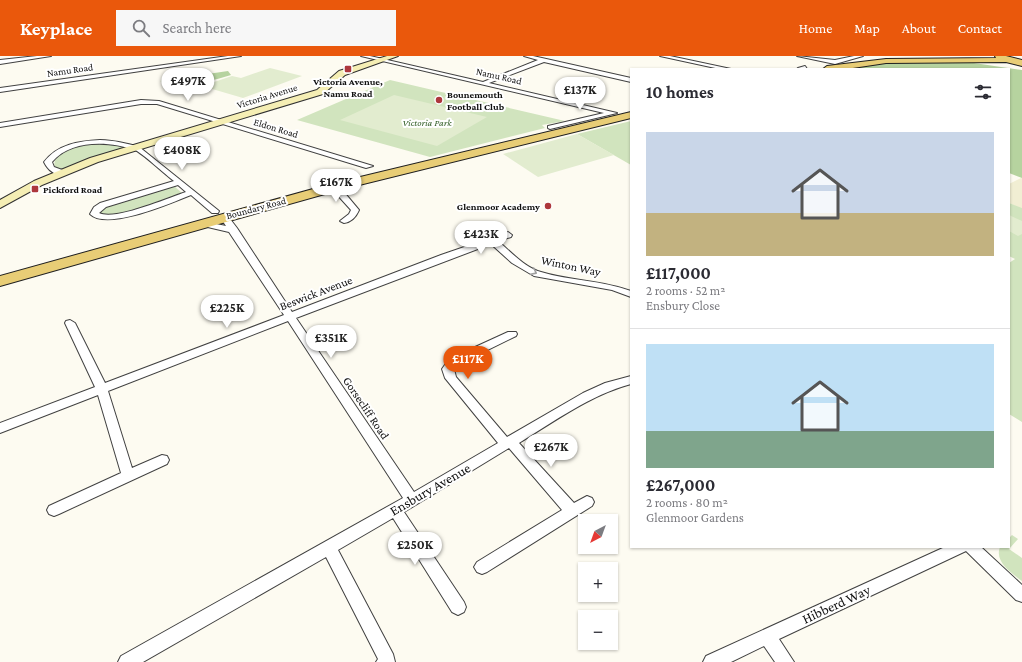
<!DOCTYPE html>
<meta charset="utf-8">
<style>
body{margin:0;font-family:"Crimson Pro",serif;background:#f7f7f7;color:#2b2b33;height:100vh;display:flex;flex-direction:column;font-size:15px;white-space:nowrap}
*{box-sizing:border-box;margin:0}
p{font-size:13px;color:#7c7c81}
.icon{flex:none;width:22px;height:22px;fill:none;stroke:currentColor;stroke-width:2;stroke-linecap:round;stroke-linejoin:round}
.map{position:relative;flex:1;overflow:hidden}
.side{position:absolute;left:630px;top:12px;width:380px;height:480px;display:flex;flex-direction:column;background:#fff;border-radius:0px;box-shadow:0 1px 3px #0004}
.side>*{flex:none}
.needle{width:26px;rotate:221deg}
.controls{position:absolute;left:578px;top:458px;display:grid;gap:8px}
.controls a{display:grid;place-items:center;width:40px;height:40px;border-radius:0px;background:#fff;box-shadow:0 1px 3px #0004;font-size:20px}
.price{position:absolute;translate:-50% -34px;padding:0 9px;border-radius:14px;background:#fff;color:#222;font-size:13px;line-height:26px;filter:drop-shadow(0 1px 2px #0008)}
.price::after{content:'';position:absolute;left:50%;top:24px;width:12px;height:9px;margin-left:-6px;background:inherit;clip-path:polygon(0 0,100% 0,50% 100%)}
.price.on{background:#ea580c;color:#fff}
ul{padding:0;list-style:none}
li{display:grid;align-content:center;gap:8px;height:212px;padding:0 16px}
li+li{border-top:1px solid #e1e1e2}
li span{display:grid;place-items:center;height:124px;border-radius:0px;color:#555}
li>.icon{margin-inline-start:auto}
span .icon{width:72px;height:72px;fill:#fffc;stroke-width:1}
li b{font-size:17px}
h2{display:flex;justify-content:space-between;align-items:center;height:48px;padding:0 16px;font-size:17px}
header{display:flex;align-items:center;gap:24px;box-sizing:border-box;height:56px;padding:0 20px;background:#ea580c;color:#fff}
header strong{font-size:19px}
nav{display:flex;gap:22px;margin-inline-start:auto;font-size:14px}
.search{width:280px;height:36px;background:#f7f7f7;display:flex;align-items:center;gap:10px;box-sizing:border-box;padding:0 14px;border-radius:0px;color:#7c7c81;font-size:15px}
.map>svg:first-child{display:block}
</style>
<header>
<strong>Keyplace</strong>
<div class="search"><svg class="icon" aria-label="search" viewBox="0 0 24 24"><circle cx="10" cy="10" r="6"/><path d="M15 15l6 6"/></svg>Search here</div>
<nav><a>Home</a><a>Map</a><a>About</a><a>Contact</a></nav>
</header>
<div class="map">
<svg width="1022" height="606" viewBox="0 0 1022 606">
<rect width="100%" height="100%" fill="#fdfbf1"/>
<polygon fill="#f1eed3" points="1021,122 1022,122 1022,153 1009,147 1009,128"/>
<g fill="#d1e4be">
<polygon points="390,24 565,65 542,69 545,72 430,101 297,64"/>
<polygon points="631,65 631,109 577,78"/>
<path d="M 106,87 L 125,91 L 60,114 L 54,110 L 55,104 C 67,90 89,88 106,87 Z"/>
<polygon points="173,129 183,138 122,158 113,159 99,158 100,154 105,150"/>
<polygon points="1009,147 1022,152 1022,366 1009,358 1009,207 1015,203 1009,200"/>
<path d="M 1012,479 L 1018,483 L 1009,493 L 1022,502 L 1022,525 C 1012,517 994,506 1000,491 L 1009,491 L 1009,482 Z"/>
</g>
<g fill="#b6d39f">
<polygon points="931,5 974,7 1022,14 1022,122 1009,117 1009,13 844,13 884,7"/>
<path d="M 228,15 L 231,19 C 208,26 184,32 160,25 Z"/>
</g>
<g fill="#e2eccf">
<polygon points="270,12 302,20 243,42 202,30 232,20 241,22"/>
<polygon points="394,39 487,61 437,90 340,64"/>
<polygon points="577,78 614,99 538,121 503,98"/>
<polygon points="1009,159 1022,165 1022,178 1018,180 1009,175"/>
</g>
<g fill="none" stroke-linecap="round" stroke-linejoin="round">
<defs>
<g id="street">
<polygon points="37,0 51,0 0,8 0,4"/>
<polygon points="228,0 241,0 0,36 0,32"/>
<polygon points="361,0 370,0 483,26 538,4 524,0 533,0 631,22 631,26 544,6 489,27 617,57 550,73 548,72 548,70 604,57"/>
<polygon points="660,0 670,0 731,13 720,13"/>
<polygon points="797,0 835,4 854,0 863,0 835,8"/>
<polygon points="805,10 807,13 797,13 798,12"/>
<polygon points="141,44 159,45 373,110 366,112 157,48 141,48 0,71 0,67"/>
<path d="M 100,84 C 114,84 126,88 138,90 L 219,155 L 218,157 L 212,157 L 191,139 C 171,147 107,175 90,158 L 94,151 L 100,147 L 174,125 C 167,120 141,96 135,94 C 110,85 71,83 52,106 L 54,111 L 65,115 L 65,119 C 55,120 48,114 44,106 C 58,88 79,85 100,84 ZM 178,129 L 186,136 C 168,142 115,165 99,157 L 106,151 Z"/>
<path d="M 332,129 L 338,129 L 359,154 C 356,161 351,166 344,167 L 340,165 L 349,158 L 351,154 L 332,133 Z"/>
<path d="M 221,159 L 227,159 L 237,172 L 292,256 L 441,199 L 508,176 L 512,179 L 511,181 L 498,185 C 511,196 524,211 541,216 C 570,225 602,224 631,235 L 631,241 L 612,234 L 534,220 L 512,207 L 491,188 L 296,262 L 414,436 L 498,387 L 445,322 L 442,313 L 449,303 L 508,276 L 516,276 L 517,278 L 516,280 L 457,309 L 454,313 L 456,321 L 507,381 L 583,337 L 605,327 L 631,320 L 631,328 C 590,339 555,365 519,387 L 574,447 L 587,440 L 592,442 L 594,446 L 592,450 L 487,516 L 482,518 L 477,516 L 474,511 L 477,506 L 562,454 L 509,392 L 404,456 L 464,546 L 466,551 L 464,556 L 458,559 L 452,556 L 393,462 L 338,494 L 393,598 L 395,606 L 376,606 L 378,603 L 326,501 L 143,606 L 118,606 L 121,600 L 403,442 L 288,265 L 108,335 L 132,412 L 162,399 L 167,400 L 169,404 L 167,408 L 59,458 L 54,460 L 49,458 L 47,454 L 49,450 L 121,417 L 98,339 L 0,377 L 0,367 L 95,331 L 65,267 L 66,265 L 70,264 L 75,267 L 105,327 L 284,259 L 229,176 L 199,169 L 198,167 L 202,165 L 226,170 L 220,161 Z"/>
<polygon points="945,491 981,491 1022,529 1022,546 1016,544 966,495 779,583 794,606 775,606 764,590 731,606 703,606 706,600"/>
</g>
<polygon id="secondary" points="387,0 398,0 345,19 323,38 98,106 42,129 0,152 0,144 34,125 90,102 317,34 339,15"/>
<g id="primary">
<polygon points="995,0 1006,0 1022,4 1022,10 1006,6 886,7 846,13 823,13 827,10 886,3 996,2"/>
<polygon points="631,56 631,62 339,134 0,230 0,220 331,128"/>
</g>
</defs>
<use href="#street" stroke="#414141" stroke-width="2"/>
<use href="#secondary" stroke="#303030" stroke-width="2"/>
<use href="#primary" stroke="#1f1f1f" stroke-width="2"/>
<use href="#street" fill="#fff" fill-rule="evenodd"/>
<use href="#secondary" fill="#f5eeb4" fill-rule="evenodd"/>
<use href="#primary" fill="#e8cd76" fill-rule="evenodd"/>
</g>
<defs><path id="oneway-chevron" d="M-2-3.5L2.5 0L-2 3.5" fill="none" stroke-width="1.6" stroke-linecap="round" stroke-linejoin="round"/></defs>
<use stroke="#9f9f9f" href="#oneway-chevron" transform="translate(534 216) rotate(26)"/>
<g fill="#ad373c" stroke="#fff" stroke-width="1.5">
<rect x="344" y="9" width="8" height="8" rx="2"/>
<circle cx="439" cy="44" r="4"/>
<rect x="31" y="129" width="8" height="8" rx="2"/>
<circle cx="548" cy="150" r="4"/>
</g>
<g text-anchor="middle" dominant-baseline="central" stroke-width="4" stroke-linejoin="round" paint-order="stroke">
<g font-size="10" fill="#0e0e0e" stroke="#fff">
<text transform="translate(70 14) rotate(-8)">Namu Road</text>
<text transform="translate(499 20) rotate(13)">Namu Road</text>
<text transform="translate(267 40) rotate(-17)">Victoria Avenue</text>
<text transform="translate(276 72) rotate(17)">Eldon Road</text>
<text transform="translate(256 152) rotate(-15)">Boundary Road</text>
</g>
<g font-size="10" font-weight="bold" fill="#0e0e0e" stroke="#fff" text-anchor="start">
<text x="348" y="25" text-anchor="middle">Victoria Avenue,<tspan x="348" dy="12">Namu Road</tspan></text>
<text x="447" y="38">Bounemouth<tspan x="447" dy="12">Football Club</tspan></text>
<text x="43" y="133">Pickford Road</text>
<text x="540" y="150" text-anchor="end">Glenmoor Academy</text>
</g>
<g font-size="10" font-style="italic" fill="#315e26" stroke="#fff">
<text x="427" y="66">Victoria Park</text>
</g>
<g font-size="12" fill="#0e0e0e" stroke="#fff">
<text transform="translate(571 210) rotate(12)">Winton Way</text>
<text transform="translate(316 237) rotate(-21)">Beswick Avenue</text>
<text transform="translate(366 352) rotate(56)">Gorsecliff Road</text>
</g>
<g font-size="14" fill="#0e0e0e" stroke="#fff">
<text transform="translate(430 433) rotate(-30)">Ensbury Avenue</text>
<text transform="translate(836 548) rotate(-25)">Hibberd Way</text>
</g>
</g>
</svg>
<div class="controls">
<a><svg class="needle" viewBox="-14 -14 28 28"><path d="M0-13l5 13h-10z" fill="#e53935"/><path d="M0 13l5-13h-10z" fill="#7c7c81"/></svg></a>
<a>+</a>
<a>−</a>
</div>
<b class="price" style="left:188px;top:46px">£497K</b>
<b class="price" style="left:580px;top:55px">£137K</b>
<b class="price" style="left:182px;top:115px">£408K</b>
<b class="price" style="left:336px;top:147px">£167K</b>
<b class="price" style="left:481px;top:199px">£423K</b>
<b class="price" style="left:227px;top:273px">£225K</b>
<b class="price" style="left:331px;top:303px">£351K</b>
<b class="price on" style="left:468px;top:324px">£117K</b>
<b class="price" style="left:551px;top:412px">£267K</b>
<b class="price" style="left:415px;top:510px">£250K</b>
<section class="side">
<h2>10 homes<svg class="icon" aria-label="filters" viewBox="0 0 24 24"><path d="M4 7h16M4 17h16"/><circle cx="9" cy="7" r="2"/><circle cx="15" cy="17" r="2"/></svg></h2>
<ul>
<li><span style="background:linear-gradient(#c9d6e8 65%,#c2b280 0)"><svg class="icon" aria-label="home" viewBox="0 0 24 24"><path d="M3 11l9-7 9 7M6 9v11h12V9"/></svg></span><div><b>£117,000</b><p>2 rooms · 52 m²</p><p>Ensbury Close</p></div></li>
<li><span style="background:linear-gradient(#bfe0f5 70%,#7fa58c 0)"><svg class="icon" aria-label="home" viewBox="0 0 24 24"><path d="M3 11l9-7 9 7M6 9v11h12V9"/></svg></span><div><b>£267,000</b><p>2 rooms · 80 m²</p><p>Glenmoor Gardens</p></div></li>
</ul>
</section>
</div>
